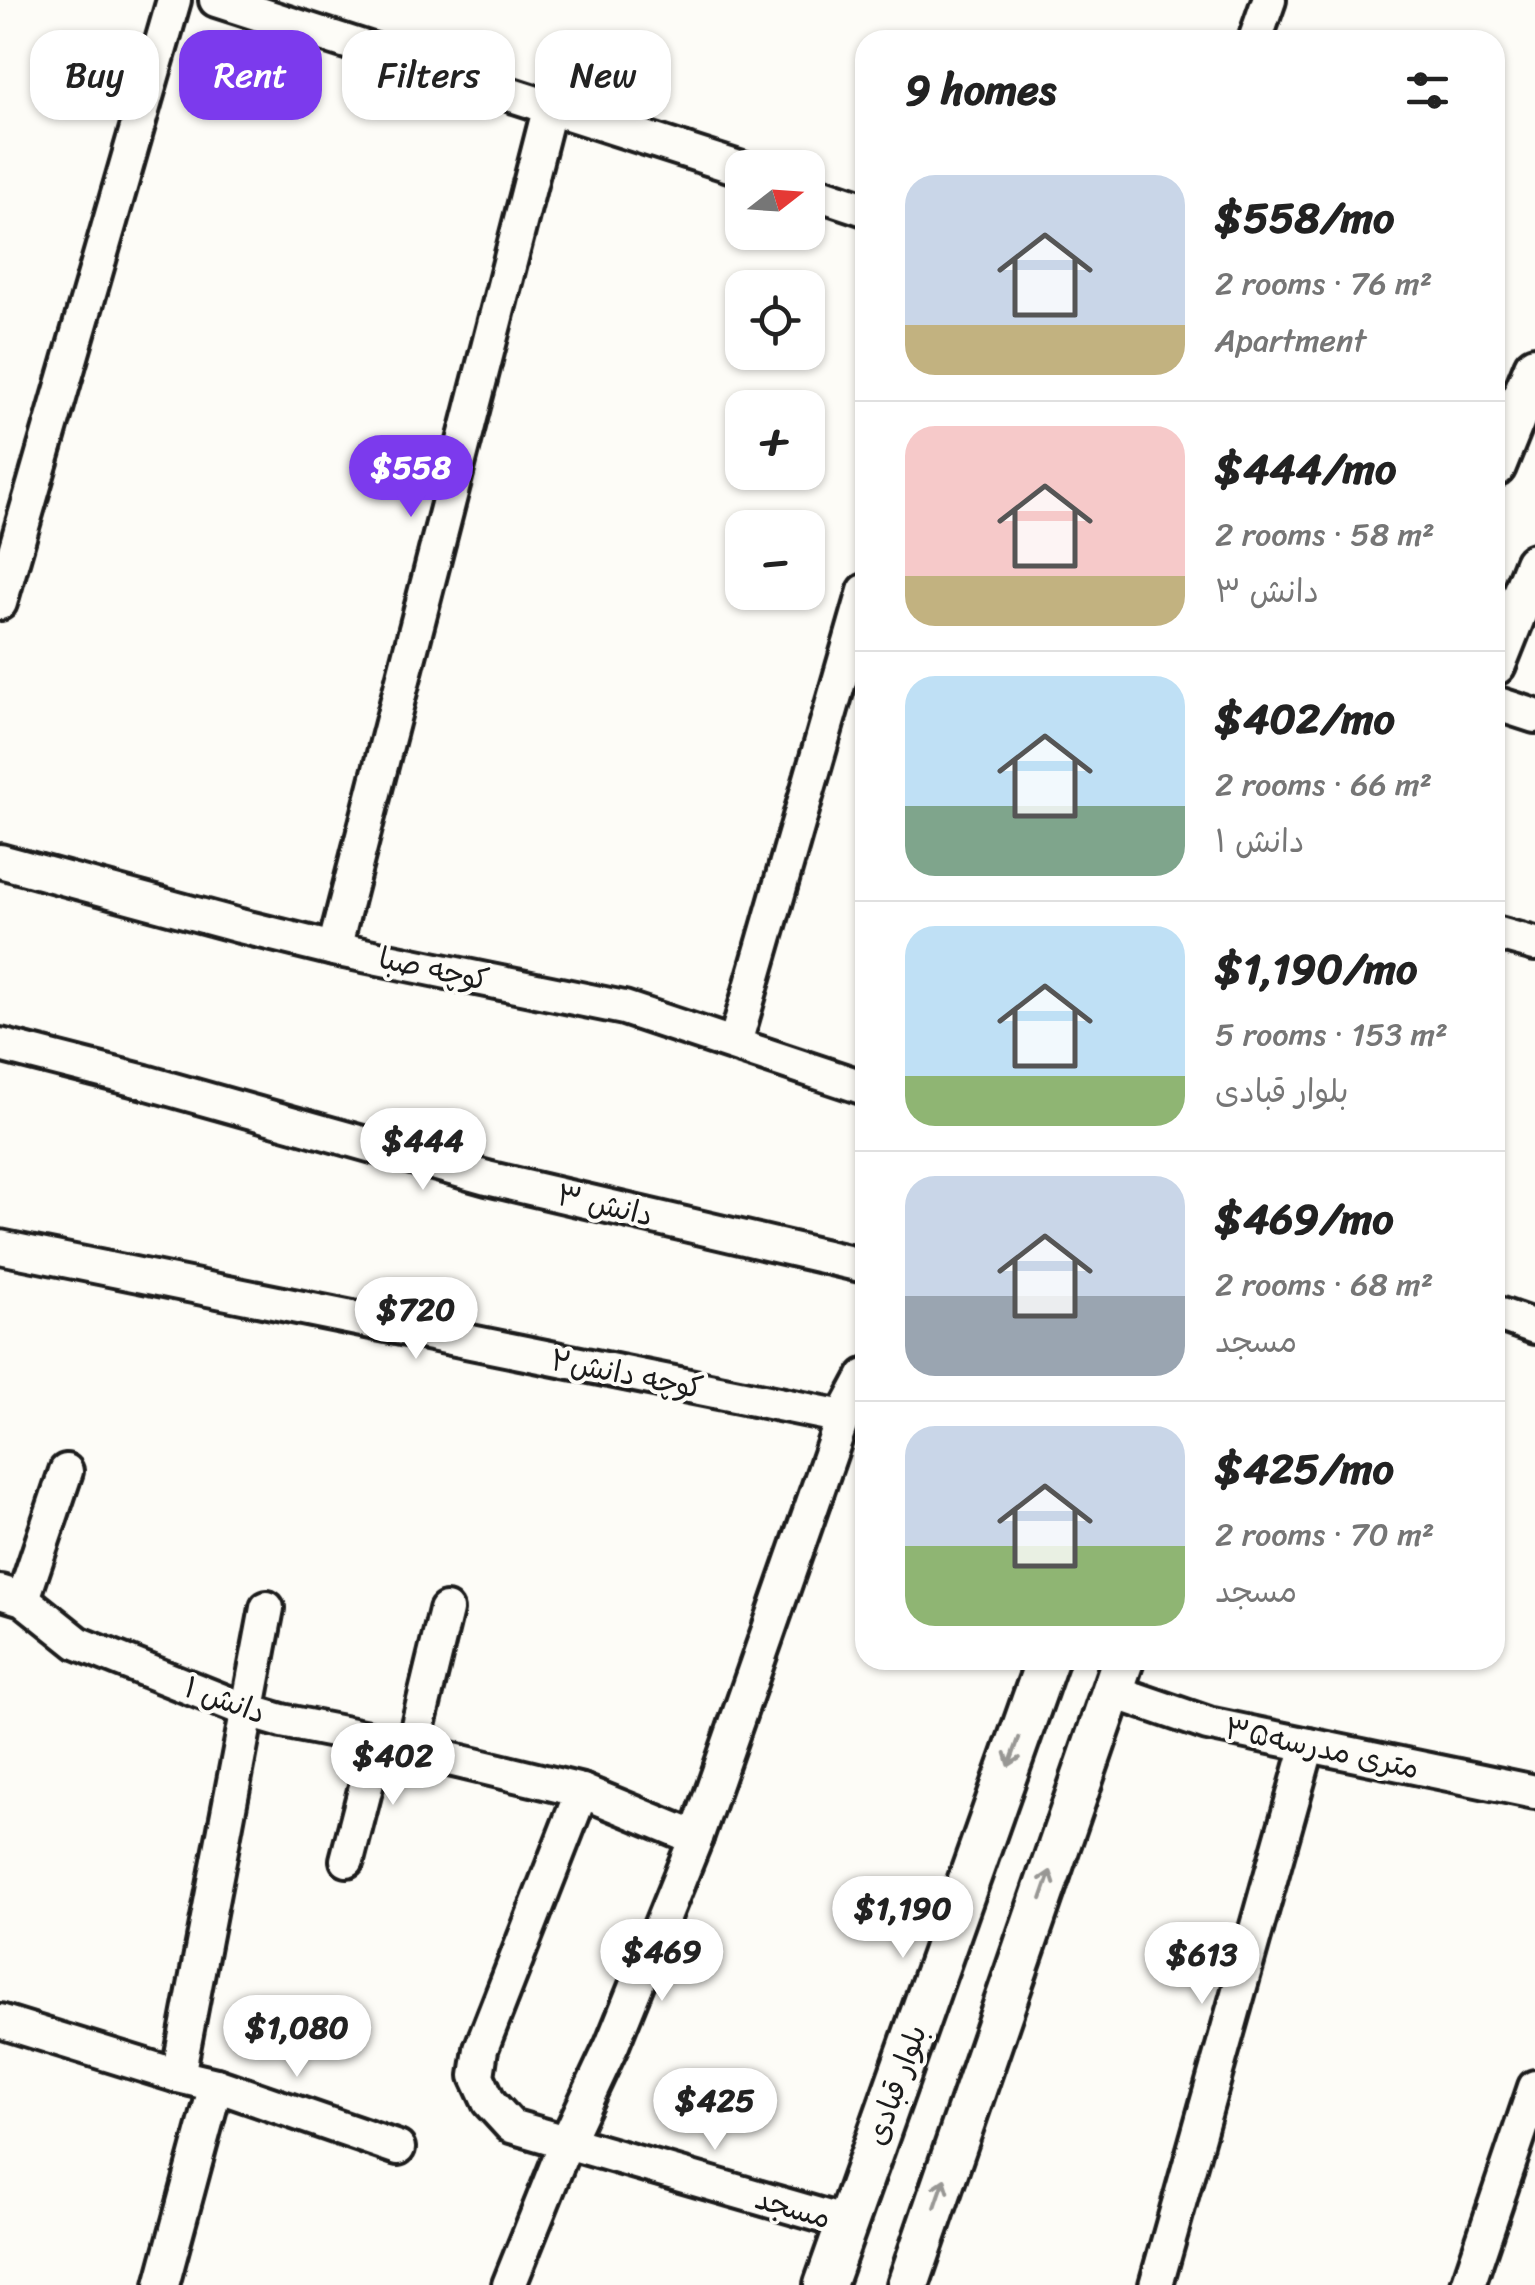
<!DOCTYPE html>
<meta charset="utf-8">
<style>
body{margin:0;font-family:Sriracha,"Playpen Sans Arabic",sans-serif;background:#f2f2f2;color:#222;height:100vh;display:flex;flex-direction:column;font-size:38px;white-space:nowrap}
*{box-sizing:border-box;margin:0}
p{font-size:32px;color:#767676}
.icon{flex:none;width:55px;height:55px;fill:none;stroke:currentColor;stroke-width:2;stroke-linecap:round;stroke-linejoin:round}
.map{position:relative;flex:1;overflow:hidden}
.details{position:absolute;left:855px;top:30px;width:650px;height:1640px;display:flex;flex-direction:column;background:#fff;border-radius:30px;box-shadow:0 2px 8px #0004}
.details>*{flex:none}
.hud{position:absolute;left:30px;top:30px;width:675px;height:90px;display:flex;gap:20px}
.needle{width:65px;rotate:73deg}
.fabs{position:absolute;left:725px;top:150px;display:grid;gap:20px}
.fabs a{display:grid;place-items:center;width:100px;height:100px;border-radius:20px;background:#fff;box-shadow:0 2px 8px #0004;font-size:50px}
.price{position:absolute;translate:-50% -85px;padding:0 22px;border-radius:35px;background:#fff;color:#222;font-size:32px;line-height:65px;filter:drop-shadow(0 2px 5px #0008)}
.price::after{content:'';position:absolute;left:50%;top:60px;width:30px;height:22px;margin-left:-15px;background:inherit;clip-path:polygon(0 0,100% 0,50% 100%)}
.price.current{background:#7c3aed;color:#fff}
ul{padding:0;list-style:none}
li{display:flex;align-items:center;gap:30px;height:250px;padding:0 50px}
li+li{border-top:2px solid #e0e0e0}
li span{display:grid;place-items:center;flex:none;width:280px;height:200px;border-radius:30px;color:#555}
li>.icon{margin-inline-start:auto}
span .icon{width:120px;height:120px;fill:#fffc;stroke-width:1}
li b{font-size:42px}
h2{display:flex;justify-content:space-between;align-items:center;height:120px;padding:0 50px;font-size:42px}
.chip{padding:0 35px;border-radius:30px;background:#fff;box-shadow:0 2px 8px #0004;font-size:35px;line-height:90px}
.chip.current{background:#7c3aed;color:#fff}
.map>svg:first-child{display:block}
</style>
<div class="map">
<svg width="1535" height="2285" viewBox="0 0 1535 2285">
<rect width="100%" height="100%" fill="#fdfcf7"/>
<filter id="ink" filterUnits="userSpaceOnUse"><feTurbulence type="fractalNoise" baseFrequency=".01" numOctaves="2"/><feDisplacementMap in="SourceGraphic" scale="20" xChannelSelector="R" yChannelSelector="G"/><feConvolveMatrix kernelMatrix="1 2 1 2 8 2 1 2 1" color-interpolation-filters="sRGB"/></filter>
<g filter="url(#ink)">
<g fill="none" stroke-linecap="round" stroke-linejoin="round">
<defs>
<g id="minor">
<polyline points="216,0 742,169"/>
<polyline points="1255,40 1269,0"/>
<polyline points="808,190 865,209"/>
<polyline points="0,603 174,0"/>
<polyline points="1495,703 1535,716"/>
<polyline points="0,861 240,926 334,949 624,1008 865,1088"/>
<polyline points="1495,933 1535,944"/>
<polyline points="334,949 550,106"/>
<polyline points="735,1043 865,591"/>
<polyline points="0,1045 145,1082 487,1178 865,1266"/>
<polyline points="0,1247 843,1417"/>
<polyline points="1495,1313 1535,1327"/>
<polyline points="0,1592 23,1599 78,1643 248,1711 282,1721 378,1740 412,1750 582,1791 696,1838"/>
<polyline points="23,1599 66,1471"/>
<polyline points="1112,1691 1208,1724 1535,1792"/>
<polyline points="412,1750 446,1610"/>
<polyline points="582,1791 481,2049 477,2076 489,2102 511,2126 847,2223"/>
<polyline points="347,1860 378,1740"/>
<polyline points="0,2021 178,2076 216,2085 398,2148"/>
<polyline points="178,2076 267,1608"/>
<polyline points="162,2285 216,2085"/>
<polyline points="509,2285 566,2143 612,2045 696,1838 843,1417 865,1376"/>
<polyline points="1156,2285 1308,1745"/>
<polyline points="1468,2285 1535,2087"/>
</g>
<g id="tertiary">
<polyline points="1495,466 1535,367"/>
<polyline points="1495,664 1535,564"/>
<polyline points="825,2285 1047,1660"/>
<polyline points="908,2285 1123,1660"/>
</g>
</defs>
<use href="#minor" stroke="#1c1c1c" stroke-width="40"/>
<use href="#tertiary" stroke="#1c1c1c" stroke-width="48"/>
<use href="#minor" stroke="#fdfcf7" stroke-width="32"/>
<use href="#tertiary" stroke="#fdfcf7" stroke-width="40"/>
</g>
<defs><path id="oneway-shaft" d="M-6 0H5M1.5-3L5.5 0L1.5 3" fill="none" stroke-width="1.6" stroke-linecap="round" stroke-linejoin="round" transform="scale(2.5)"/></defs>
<g stroke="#989794">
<use href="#oneway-shaft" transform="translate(1014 1752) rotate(110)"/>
<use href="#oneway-shaft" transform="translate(1046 1885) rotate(-71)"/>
<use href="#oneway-shaft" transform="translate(940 2193) rotate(-71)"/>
</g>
</g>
<g text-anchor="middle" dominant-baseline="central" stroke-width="8" stroke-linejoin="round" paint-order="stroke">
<g font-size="30" fill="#1c1c1c" stroke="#fdfcf7">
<text transform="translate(434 969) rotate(12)">کوچه صبا</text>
<text transform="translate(605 1205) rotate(13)">دانش ۳</text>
<text transform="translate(627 1374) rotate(11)">کوچه دانش۲</text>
<text transform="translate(225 1700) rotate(20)">دانش ۱</text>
<text transform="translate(1322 1748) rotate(12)">۳۵متری مدرسه</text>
<text transform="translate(896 2085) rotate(-70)">بلوار قبادی</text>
<text transform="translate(793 2208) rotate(16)">مسجد</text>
</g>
</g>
</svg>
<div class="fabs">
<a><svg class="needle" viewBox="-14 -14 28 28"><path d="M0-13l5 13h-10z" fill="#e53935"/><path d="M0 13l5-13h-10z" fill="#767676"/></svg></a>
<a><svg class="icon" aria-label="locate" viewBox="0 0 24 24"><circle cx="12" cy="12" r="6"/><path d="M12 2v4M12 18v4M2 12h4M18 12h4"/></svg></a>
<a>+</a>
<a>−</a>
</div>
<b class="price current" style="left:411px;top:520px">$558</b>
<b class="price" style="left:423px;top:1193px">$444</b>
<b class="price" style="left:416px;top:1362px">$720</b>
<b class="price" style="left:393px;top:1808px">$402</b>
<b class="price" style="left:903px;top:1961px">$1,190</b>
<b class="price" style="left:662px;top:2004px">$469</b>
<b class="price" style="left:1202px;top:2007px">$613</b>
<b class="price" style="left:297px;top:2080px">$1,080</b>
<b class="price" style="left:715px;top:2153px">$425</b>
<div class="hud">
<a class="chip">Buy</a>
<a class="chip current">Rent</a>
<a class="chip">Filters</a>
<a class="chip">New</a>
</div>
<section class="details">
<h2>9 homes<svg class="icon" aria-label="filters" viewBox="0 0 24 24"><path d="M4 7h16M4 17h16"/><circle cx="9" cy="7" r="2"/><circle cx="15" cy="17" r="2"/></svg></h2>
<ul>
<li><span style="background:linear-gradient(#c9d6e8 75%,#c2b280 0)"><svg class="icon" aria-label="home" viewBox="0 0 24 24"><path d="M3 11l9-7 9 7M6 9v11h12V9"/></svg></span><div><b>$558/mo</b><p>2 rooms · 76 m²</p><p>Apartment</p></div></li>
<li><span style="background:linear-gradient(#f6c9c9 75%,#c2b280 0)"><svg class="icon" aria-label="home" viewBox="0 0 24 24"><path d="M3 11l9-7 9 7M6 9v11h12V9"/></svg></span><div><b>$444/mo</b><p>2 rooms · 58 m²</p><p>دانش ۳</p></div></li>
<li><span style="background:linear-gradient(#bfe0f5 65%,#7fa58c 0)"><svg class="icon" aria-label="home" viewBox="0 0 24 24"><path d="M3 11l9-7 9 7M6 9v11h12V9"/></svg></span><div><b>$402/mo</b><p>2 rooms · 66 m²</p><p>دانش ۱</p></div></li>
<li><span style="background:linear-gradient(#bfe0f5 75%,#8fb573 0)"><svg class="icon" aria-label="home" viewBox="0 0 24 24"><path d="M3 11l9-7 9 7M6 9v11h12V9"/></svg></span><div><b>$1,190/mo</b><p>5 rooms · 153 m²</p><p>بلوار قبادی</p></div></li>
<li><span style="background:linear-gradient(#c9d6e8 60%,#9aa5b1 0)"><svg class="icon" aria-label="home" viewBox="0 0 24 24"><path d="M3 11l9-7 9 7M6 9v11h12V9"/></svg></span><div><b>$469/mo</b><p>2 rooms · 68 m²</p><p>مسجد</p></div></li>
<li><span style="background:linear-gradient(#c9d6e8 60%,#8fb573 0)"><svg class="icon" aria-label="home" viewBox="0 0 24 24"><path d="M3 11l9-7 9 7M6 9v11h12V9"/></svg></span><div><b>$425/mo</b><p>2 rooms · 70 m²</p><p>مسجد</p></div></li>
</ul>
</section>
</div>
